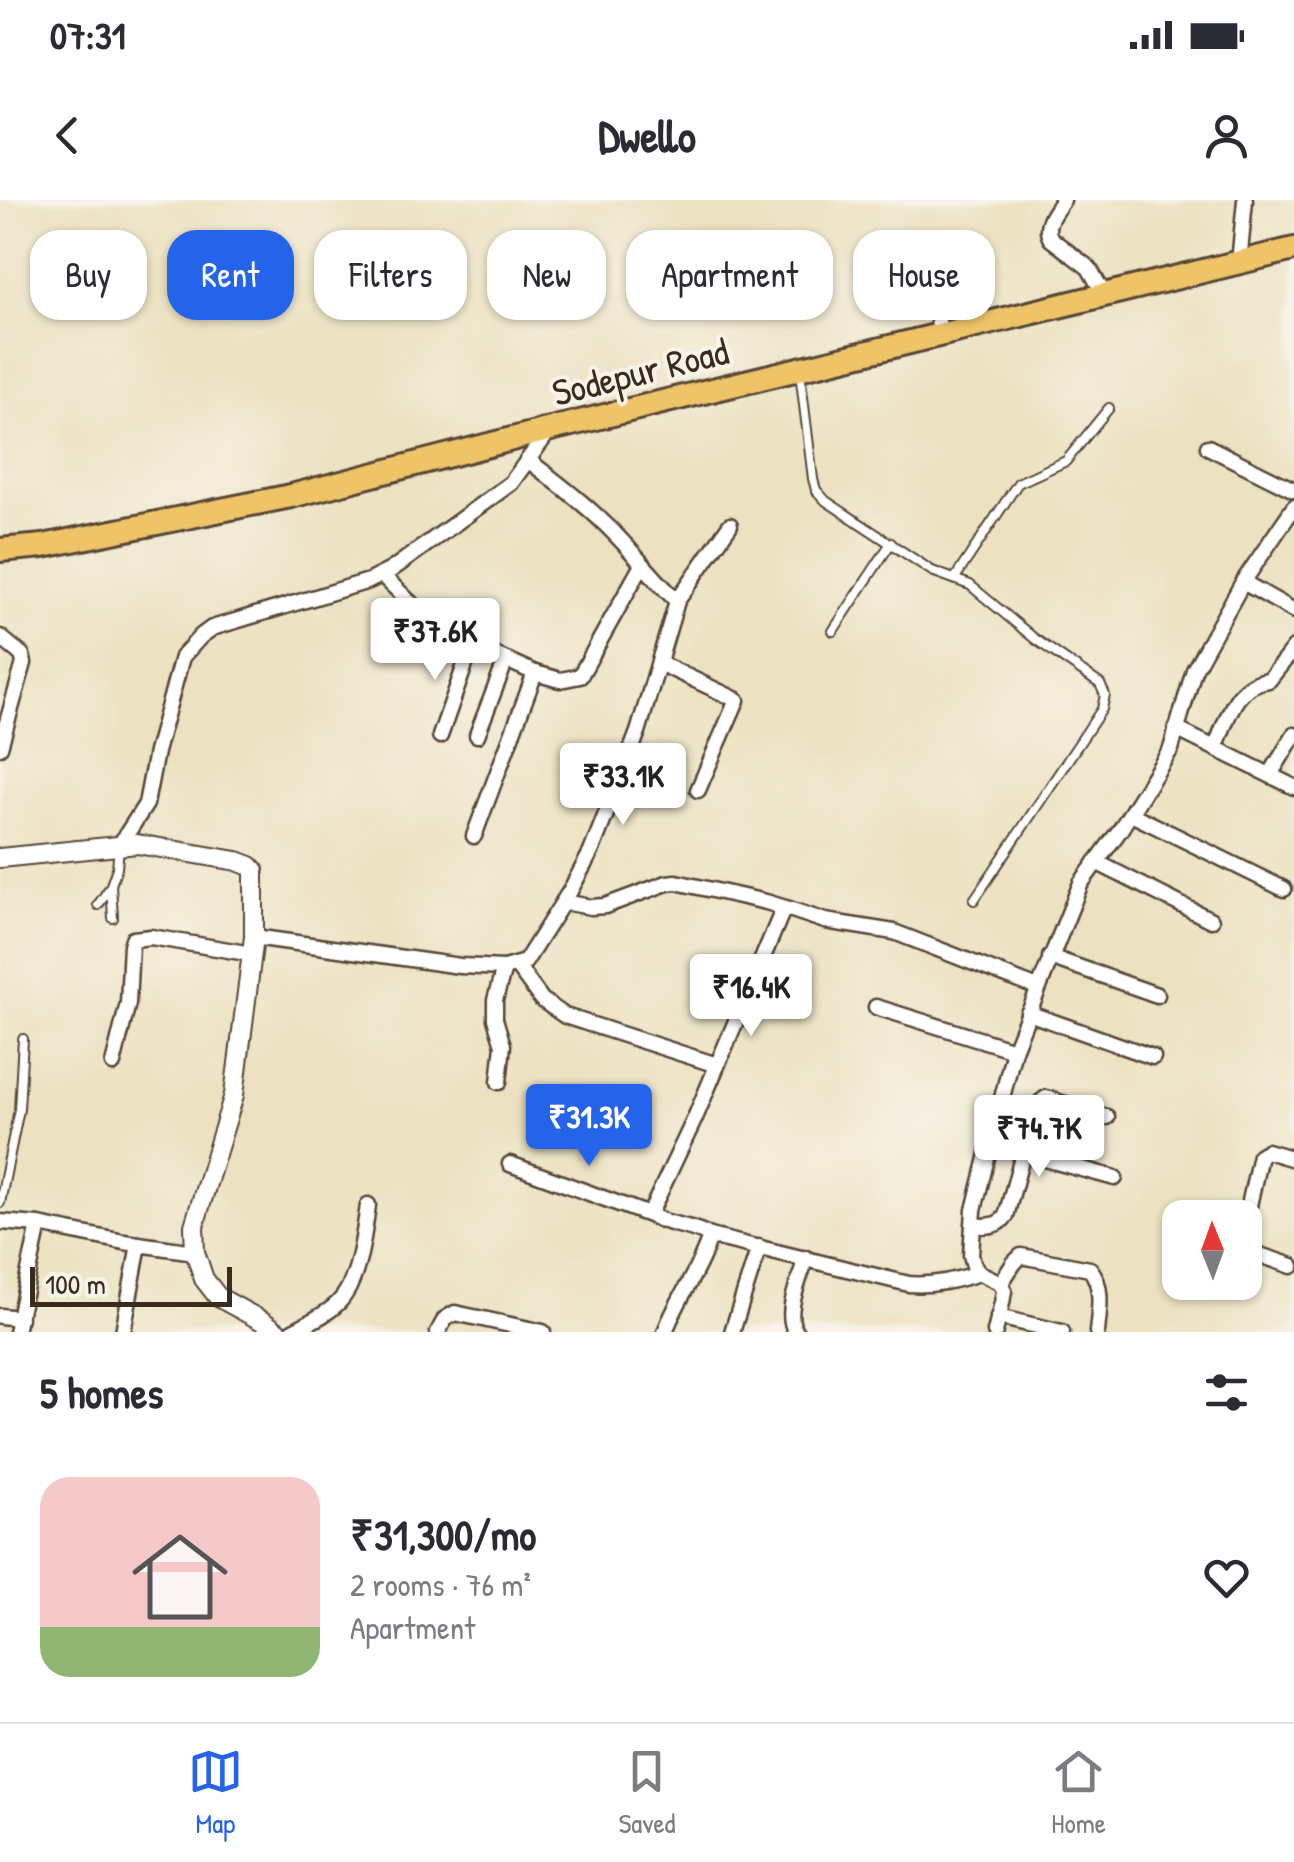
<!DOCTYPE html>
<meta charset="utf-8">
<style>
body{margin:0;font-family:"Patrick Hand",sans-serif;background:#f7f7f7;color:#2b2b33;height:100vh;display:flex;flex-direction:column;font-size:38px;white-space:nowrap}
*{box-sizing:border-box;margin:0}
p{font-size:32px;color:#7c7c81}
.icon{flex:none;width:55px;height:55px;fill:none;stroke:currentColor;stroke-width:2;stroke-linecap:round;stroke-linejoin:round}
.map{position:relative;height:1132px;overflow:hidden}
.drawer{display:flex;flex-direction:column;background:#fff;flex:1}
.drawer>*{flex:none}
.top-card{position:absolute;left:30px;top:30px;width:1235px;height:90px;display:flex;gap:20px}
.needle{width:65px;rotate:359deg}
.tools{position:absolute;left:1162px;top:1000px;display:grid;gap:20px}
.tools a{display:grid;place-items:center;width:100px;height:100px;border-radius:20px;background:#fff;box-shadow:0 2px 8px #0004;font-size:50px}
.scale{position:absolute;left:30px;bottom:25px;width:202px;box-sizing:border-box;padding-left:10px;border:5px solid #3b2a1e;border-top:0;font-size:28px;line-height:35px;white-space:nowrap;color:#3b2a1e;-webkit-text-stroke:8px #f7f3e8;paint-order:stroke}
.price{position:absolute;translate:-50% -85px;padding:0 22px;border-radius:10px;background:#fff;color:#222;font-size:32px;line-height:65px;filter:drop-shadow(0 2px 5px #0008)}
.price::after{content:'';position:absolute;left:50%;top:60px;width:30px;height:22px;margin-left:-15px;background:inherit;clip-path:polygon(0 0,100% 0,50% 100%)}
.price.active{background:#2563eb;color:#fff}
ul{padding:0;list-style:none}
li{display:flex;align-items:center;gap:30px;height:250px;padding:0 40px}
li span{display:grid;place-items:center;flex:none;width:280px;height:200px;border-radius:30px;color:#555}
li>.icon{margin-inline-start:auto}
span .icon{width:120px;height:120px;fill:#fffc;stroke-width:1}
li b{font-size:42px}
h2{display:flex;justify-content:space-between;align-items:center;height:120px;padding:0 40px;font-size:42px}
.chip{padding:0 35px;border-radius:30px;background:#fff;box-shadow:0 2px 8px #0004;font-size:35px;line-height:90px}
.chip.active{background:#2563eb;color:#fff}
.status{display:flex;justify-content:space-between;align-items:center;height:70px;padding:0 50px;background:#fff;direction:ltr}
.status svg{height:28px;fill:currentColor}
header{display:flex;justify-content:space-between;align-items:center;height:130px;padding:0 40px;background:#fff;font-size:45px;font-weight:800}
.tabs{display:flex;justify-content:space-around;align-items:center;height:140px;border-top:2px solid #e1e1e2;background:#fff;font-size:28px;color:#7c7c81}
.tabs a{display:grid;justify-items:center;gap:5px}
.tabs .active{color:#2563eb}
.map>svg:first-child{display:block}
</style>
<div class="status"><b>07:31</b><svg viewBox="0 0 49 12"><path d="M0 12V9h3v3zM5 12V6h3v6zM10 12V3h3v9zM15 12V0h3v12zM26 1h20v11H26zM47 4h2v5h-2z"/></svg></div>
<header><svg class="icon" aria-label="back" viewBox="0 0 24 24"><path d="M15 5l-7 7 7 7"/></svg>Dwello<svg class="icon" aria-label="person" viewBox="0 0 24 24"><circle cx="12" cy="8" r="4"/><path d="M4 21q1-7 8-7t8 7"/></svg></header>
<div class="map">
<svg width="1294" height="1132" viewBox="0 0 1294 1132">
<rect width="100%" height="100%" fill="#f7f3e8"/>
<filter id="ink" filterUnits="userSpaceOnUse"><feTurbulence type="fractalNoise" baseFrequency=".01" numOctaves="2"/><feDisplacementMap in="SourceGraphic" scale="20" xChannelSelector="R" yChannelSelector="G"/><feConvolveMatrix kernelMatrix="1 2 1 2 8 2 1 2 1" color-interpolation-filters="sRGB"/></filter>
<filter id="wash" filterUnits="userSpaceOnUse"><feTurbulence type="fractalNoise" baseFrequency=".0048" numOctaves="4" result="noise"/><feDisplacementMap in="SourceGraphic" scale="40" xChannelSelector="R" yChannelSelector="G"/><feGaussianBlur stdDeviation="2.25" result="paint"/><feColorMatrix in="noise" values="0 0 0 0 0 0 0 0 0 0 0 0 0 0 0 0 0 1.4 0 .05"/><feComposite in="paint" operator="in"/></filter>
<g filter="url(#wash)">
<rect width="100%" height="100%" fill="#ece1c0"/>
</g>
<g filter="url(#ink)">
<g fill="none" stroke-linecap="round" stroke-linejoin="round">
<defs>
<g id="service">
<polyline points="800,172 813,279 816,290 826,301 932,371 970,385 1035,439 1100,484 1105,495 1102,509 974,700"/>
<polyline points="955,378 1018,283 1066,261 1109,208"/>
<polyline points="833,431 891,343"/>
<polyline points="98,705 109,689"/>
<polyline points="113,718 111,685 117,668 119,646"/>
<polyline points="0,1003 19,909 23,839"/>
</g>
<g id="minor">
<path d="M 1063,0 C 1055,12 1042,25 1051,39 L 1089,68 L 1104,94"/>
<polyline points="881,43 910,66 935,101 940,134"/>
<polyline points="1239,63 1245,0"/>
<polyline points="1208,247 1294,290"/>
<polyline points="382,375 428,420 458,438 535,473 560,480 580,476 642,365"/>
<polyline points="1243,382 1294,307"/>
<polyline points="677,401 730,325"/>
<polyline points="0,437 22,455 24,463 0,547"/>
<polyline points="659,463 737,500 698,590"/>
<polyline points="1176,529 1294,587"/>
<polyline points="477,535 506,460"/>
<polyline points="440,536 472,445"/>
<path d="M 1215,548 C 1227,521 1234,483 1269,480 L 1294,448"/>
<polyline points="630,552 668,568"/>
<polyline points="1270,575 1294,535"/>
<polyline points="1131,614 1284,689"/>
<polyline points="474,636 535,473"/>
<polyline points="119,646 146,604 156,552 182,457 201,436 212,428 369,381 391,370 511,283 549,231"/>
<polyline points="1096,662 1211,720"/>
<polyline points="563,702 591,707 605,706 667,683 676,682 766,702 789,709"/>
<path d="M 254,737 L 460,766 L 504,768 L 525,762 L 570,691 L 591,652 L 638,532 L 677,401 C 654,379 635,354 613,332 C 587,305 557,283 528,260"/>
<polyline points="1050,757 1157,795"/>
<polyline points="516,765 542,800 565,816 717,865"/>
<polyline points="876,807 1014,850"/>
<polyline points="1028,813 1153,857"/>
<polyline points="113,864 128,803 131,745 133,739 151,737 252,754"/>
<polyline points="499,882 503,845 495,819 495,800 504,768"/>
<polyline points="1023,953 1115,978"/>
<polyline points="510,964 652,1016"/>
<polyline points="0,1022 39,1025 124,1042 195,1052"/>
<polyline points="1245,1024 1260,955 1267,951 1294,959"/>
<path d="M 973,1026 C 986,1026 998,1027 1006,1016 L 1036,906 L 1046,898 L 1107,917"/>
<path d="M 710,1036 L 909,1084 C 935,1086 956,1080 980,1073"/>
<polyline points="1245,1050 1292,1066"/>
<path d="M 1001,1083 L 1014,1063 L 1021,1056 L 1090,1069 C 1104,1086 1099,1111 1097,1132"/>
<polyline points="0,1116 20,1118"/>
<polyline points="998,1117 1062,1132"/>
<polyline points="16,1132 39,1025"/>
<polyline points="123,1132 139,1044"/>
<path d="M 291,1132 C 307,1123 325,1116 338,1103 C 359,1082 364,1033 368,1005"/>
<polyline points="438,1132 445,1119 455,1113 543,1132"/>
<path d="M 665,1132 C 677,1099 700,1070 710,1036 C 692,1025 670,1026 652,1016 L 652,1009 L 695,918 L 782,712 L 789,709 L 825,721 L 894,732 L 1038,788"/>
<polyline points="732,1132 759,1047"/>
<path d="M 796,1132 C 783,1114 800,1079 806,1058"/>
<polyline points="995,1132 1002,1103 1004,1091 1001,1083 980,1073 974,1066 971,1055 974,1010 1014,850 1081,683 1120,630 1171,549 1194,470 1243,382 1294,411"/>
</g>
<polyline id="tertiary" points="0,658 137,644 237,661 250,666 254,670 254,737 234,895 194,1026 195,1052 204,1079 218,1097 264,1122 278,1132"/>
<polyline id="primary" points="0,350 43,346 291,296 551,229 1294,49"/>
</defs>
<use href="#service" stroke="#564536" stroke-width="12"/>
<use href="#minor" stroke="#564536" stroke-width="19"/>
<use href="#tertiary" stroke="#564536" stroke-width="22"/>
<use href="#primary" stroke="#564536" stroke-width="28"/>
<use href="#service" stroke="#fff" stroke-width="8"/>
<use href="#minor" stroke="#fff" stroke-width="14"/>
<use href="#tertiary" stroke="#fff" stroke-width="18"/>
<use href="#primary" stroke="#efc469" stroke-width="22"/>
</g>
</g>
<g text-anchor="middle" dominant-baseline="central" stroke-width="8" stroke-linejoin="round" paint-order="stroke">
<g font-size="38" fill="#3b2a1e" stroke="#f7f3e8">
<text transform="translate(640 171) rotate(-14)">Sodepur Road</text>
</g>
</g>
</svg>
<div class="tools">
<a><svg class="needle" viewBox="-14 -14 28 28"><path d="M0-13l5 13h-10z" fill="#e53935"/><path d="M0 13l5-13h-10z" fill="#7c7c81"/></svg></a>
</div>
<div class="scale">100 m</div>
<b class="price" style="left:435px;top:483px">₹37.6K</b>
<b class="price" style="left:623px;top:628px">₹33.1K</b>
<b class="price" style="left:751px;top:839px">₹16.4K</b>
<b class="price active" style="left:589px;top:969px">₹31.3K</b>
<b class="price" style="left:1039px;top:980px">₹74.7K</b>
<div class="top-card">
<a class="chip">Buy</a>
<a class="chip active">Rent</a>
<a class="chip">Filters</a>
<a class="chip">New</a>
<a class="chip">Apartment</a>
<a class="chip">House</a>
</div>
</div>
<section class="drawer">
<h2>5 homes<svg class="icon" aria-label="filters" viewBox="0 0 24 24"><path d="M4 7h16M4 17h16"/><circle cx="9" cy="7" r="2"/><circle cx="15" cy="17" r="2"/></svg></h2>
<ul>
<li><span style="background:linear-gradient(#f6c9c9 75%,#8fb573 0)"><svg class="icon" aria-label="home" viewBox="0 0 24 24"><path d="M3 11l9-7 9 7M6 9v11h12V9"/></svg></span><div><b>₹31,300/mo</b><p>2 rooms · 76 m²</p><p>Apartment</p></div><svg class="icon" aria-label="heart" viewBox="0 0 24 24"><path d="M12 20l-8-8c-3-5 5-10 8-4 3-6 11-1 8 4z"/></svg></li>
</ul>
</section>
<nav class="tabs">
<a class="active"><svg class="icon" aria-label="map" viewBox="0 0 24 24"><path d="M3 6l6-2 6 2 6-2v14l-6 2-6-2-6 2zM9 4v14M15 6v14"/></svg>Map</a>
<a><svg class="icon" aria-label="saved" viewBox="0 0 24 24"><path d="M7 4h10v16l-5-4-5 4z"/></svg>Saved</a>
<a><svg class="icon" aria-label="home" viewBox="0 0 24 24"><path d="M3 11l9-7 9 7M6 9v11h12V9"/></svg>Home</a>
</nav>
